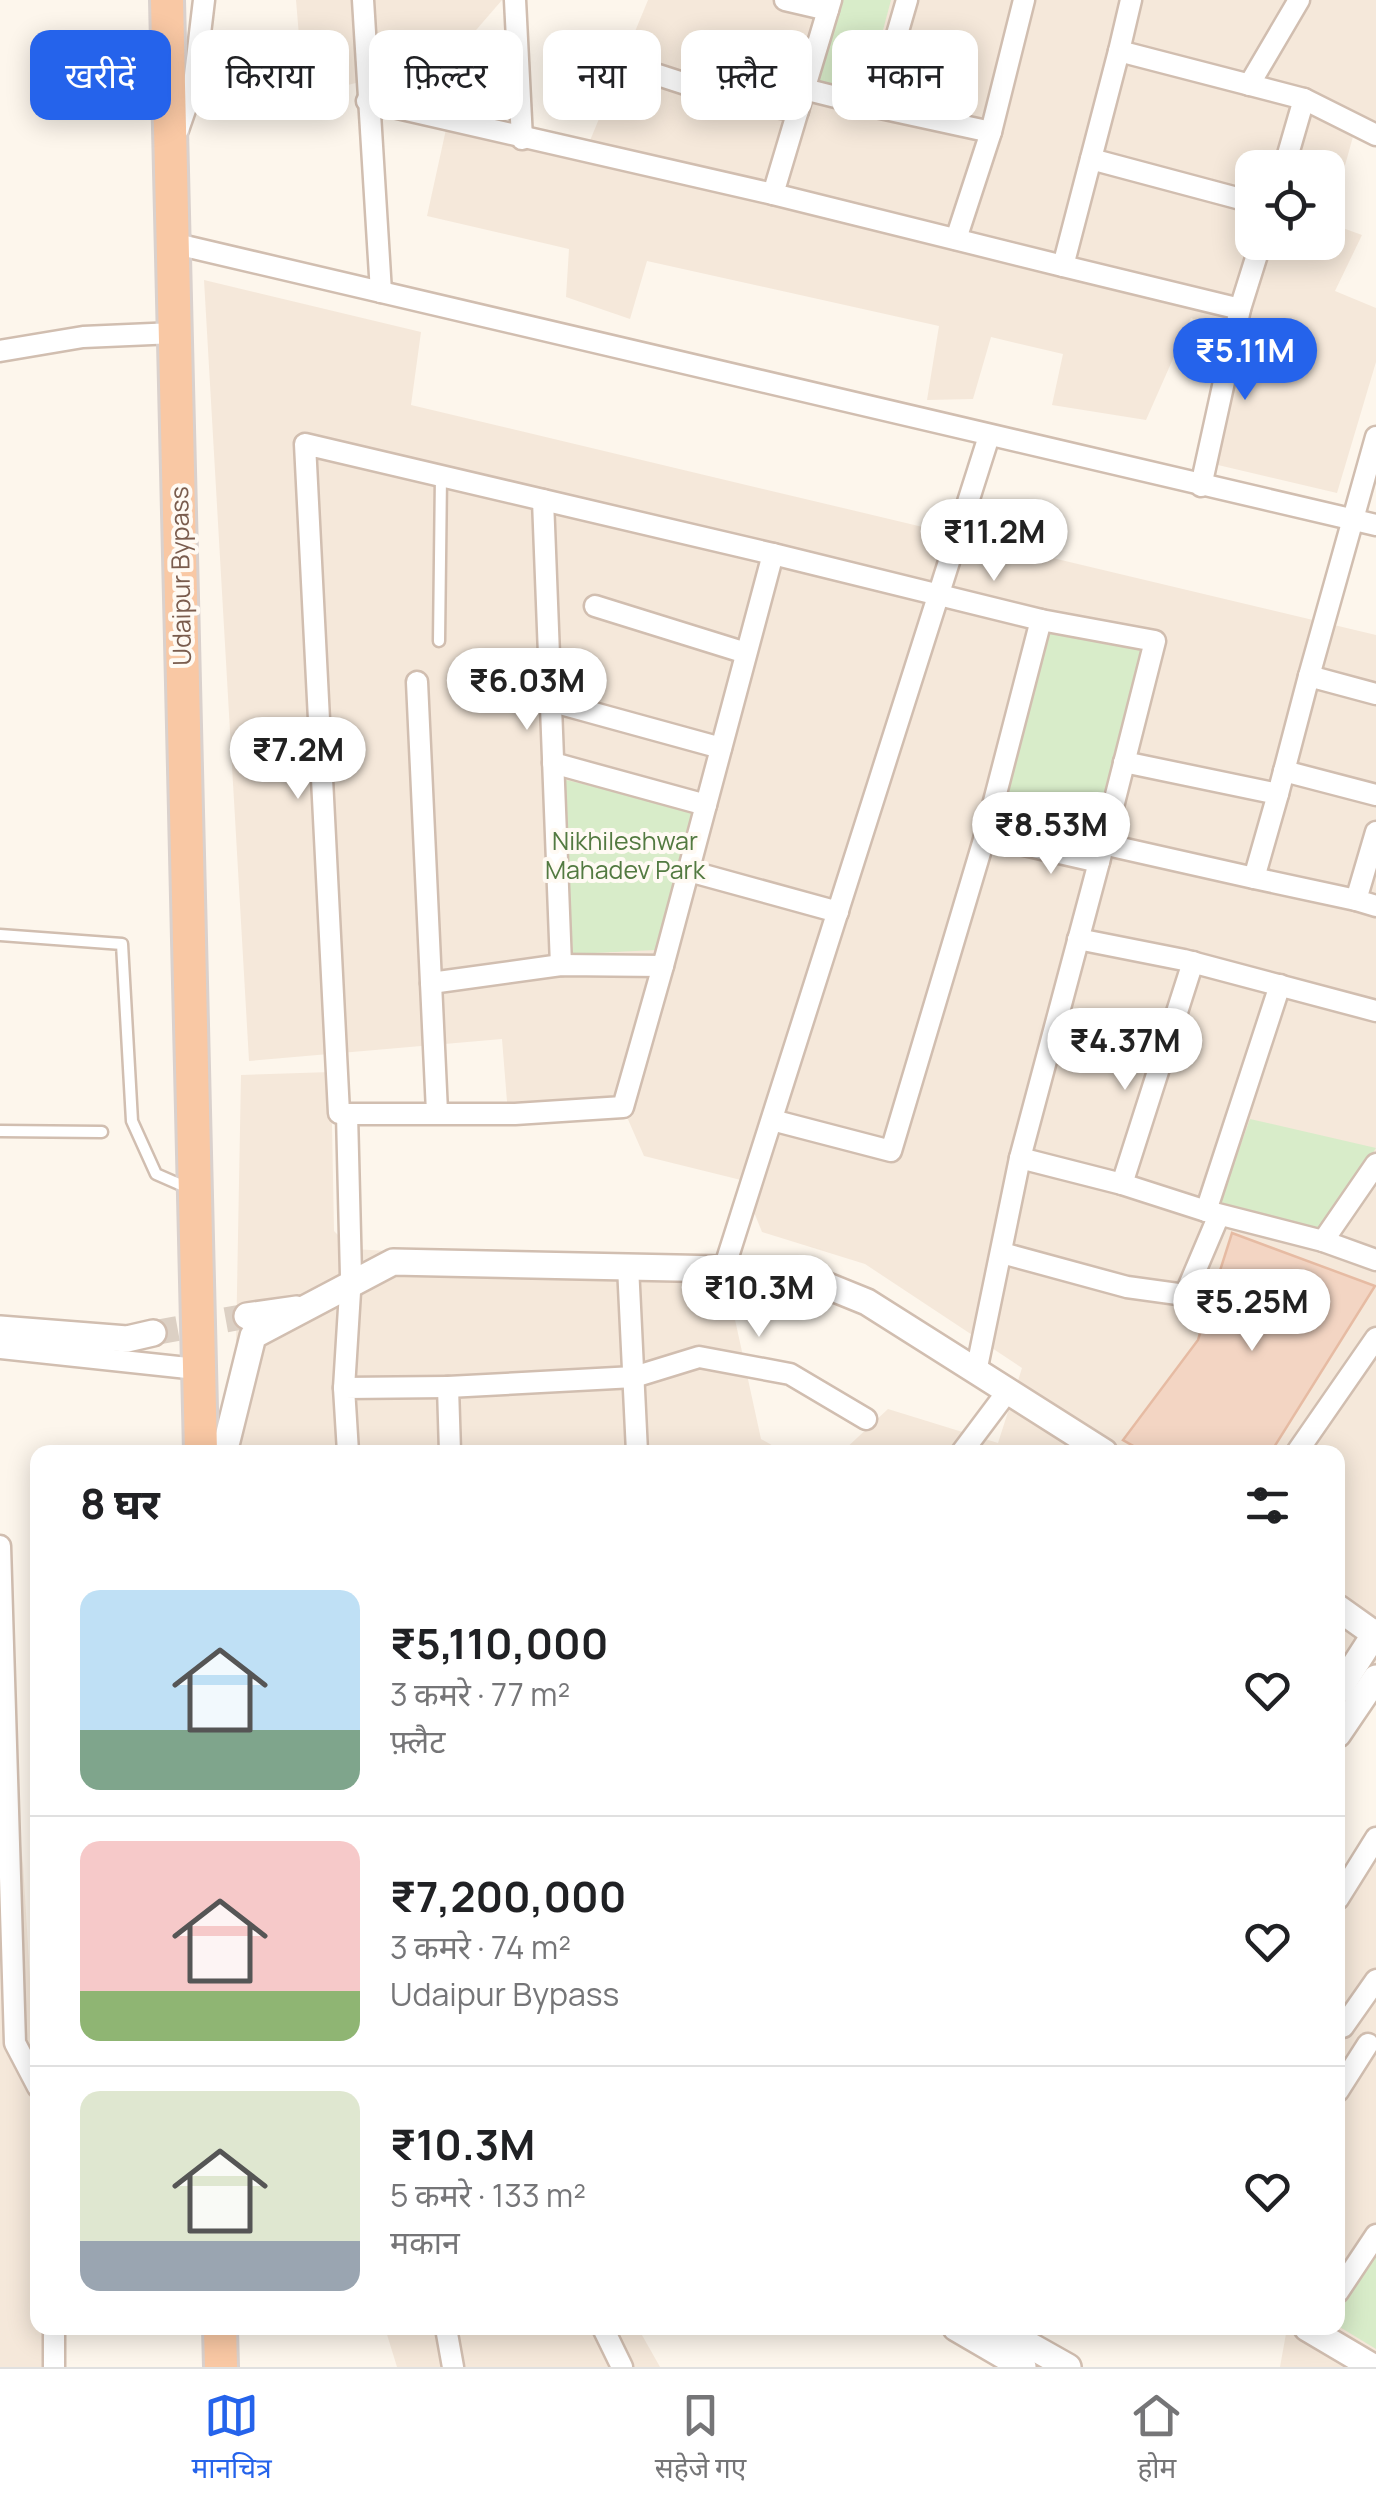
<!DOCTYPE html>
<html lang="hi">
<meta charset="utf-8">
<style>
body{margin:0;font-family:Manrope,"Noto Sans Devanagari",sans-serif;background:#f6f6f6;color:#202124;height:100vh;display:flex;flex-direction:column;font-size:38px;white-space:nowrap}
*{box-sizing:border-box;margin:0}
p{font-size:32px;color:#757577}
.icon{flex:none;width:55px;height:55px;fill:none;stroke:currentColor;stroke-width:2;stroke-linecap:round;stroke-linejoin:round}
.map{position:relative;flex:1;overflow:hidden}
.panel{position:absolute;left:30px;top:1445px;width:1315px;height:890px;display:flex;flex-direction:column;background:#fff;border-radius:20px;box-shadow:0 5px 25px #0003}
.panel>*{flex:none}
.top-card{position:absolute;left:30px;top:30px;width:1318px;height:90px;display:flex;gap:20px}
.controls{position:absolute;left:1235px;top:150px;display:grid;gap:20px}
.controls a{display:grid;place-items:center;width:110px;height:110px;border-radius:20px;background:#fff;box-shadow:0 5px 25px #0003;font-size:50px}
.price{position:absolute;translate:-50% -85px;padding:0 22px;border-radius:35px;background:#fff;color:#222;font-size:32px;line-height:65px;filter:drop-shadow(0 2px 5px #0008)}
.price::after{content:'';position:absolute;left:50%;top:60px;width:30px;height:22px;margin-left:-15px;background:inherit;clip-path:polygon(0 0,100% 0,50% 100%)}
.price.on{background:#2563eb;color:#fff}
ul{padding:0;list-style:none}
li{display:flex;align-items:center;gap:30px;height:250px;padding:0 50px}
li+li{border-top:2px solid #e0e0e0}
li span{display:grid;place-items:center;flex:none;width:280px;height:200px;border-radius:20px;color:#555}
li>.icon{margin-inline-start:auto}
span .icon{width:120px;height:120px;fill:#fffc;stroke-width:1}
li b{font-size:42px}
h2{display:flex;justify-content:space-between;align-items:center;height:120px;padding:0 50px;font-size:42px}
.tag{padding:0 35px;border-radius:20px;background:#fff;box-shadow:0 5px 25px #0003;font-size:35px;line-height:90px}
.tag.on{background:#2563eb;color:#fff}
.menu{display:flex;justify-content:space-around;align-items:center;height:140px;border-top:2px solid #e0e0e0;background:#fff;font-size:28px;color:#757577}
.menu a{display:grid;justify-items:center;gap:5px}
.menu .on{color:#2563eb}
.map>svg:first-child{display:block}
</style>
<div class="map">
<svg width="1376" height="2367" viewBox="0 0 1376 2367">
<rect width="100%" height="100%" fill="#fdf6ec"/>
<g fill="#f5e8da" fill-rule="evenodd">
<polygon points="296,0 502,0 451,59 304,96"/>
<path d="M 648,0 L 1376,0 L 1376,147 L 1354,133 L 1329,223 L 1362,235 L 1335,291 L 1376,308 L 1376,362 L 1337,493 L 1201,461 L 1230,336 L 1191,318 L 1146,420 L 1052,405 L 1063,354 L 991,337 L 973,399 L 927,400 L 939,326 L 647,261 L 630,319 L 566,297 L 569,249 L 427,216 L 450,111 L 589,143 ZM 1252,168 L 1328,168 L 1328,242 L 1252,242 Z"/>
<polygon points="204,280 421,332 411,405 1376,635 1376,1676 1338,1719 1338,1452 842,1452 888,1409 998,1443 1022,1368 865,1264 762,1232 741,1180 644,1156 623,1108 508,1114 502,1039 249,1061"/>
<polygon points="331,1072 334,1231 352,1249 724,1269 761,1439 784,1452 234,1452 241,1075"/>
<polygon points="0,1644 23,1864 37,2093 38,2328 53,2328 55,2367 0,2367"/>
<polygon points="1376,1824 1376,2367 1280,2367 1287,2328 1338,2328 1338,1880"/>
<polygon points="385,2328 638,2328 660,2367 397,2367"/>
</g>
<g fill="#d8ecc9">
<polygon points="840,0 891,0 864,102 815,87"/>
<polygon points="1045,628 1152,650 1093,861 992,829"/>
<polygon points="562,779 701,812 656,950 573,954"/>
<polygon points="1250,1119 1376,1148 1322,1231 1218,1206"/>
<polygon points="1376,2252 1376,2349 1338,2326 1338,2314"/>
</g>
<polygon fill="#f3d5c3" stroke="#e6bba3" stroke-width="2.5" points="1232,1233 1375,1286 1271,1452 1144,1452 1123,1440 1198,1340"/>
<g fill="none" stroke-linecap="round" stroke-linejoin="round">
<polyline stroke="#dcd0c4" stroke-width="25" stroke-dasharray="25 12" stroke-linecap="butt" points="153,1333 247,1316"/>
<defs>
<g id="service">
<polyline points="439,641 441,476"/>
<polyline points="0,935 122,944 132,1121 156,1174 188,1188"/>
<polyline points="0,1131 102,1132"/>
</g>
<g id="minor">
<polyline points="363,0 381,292"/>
<polyline points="515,0 522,139"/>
<polyline points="785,0 828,10"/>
<polyline points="831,0 773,194 1063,266"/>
<polyline points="1119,51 1131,0"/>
<polyline points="655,74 732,99 798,111"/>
<polyline points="1249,85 1299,0"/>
<polyline points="804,89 876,107 907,0"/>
<polyline points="1304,99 1376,135"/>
<polyline points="367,101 773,194"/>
<polyline points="876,107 991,132 956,239"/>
<polyline points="178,130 194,84 204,0"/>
<polyline points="991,132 1024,0"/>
<polyline points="1091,159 1252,202"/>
<polyline points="172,243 1376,525"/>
<polyline points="1240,309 1063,266 1119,51 1304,99 1284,168"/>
<polyline points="0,351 83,337 175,333"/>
<polyline points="1201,486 1240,309 1261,242"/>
<polyline points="543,500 561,965"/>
<polyline points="773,554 1041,620"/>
<polyline points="595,606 746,653"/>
<polyline points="1309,676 1376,437"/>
<polyline points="417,682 437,1112"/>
<polyline points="550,701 721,748"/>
<polyline points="553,763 706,805"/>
<polyline points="1284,771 1376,795"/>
<polyline points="1278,794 1309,676 1376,694"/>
<polyline points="1376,832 1356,900 1376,906"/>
<polyline points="985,836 1041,620 1155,641 1099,862"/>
<polyline points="1103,844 1254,878 1278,794 1124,762"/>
<polyline points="689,871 838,912"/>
<polyline points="1254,878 1356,900"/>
<polyline points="1078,939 1184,960 1376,1011"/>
<polyline points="1280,985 1206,1211 1323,1241 1376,1164"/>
<polyline points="347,1114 339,1113 305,444 773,554 663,966 561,965 431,983"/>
<polyline points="772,1120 891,1151 985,836 1099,862 1020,1158 976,1372"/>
<polyline points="1020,1158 1122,1184 1193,962"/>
<polyline points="1122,1184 1206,1211"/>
<polyline points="1323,1241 1376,1260"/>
<polyline points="1002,1253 1127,1287 1185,1295 1219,1215"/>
<polyline points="628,1266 637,1452"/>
<polyline points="724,1269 989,436"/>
<polyline points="0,1348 197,1369"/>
<polyline points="344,1388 351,1276 347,1114 515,1114 623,1107 663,966"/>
<polyline points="348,1452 344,1388 448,1387"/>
<polyline points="450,1452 448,1387 634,1377 699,1357 790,1374 866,1419"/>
<polyline points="962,1452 1007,1392"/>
<polyline points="1297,1452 1376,1338"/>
<polyline points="0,1546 15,2043 38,2087"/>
<polyline points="1338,1899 1376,1838"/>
<polyline points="1343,2027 1376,1980"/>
<polyline points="1338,2091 1368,2044"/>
<polyline points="1338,2292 1376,2235"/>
<polyline points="54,2328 54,2367"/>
<polyline points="446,2328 453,2367"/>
<polyline points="603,2328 622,2367"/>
</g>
<g id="tertiary">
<polyline points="247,1316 297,1309"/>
<polyline points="0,1329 127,1339 153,1333"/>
<polyline points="214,1452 227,1441 253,1336 393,1262 724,1269 803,1276 867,1302 1104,1452"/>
<polyline points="1338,1608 1376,1635"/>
<polyline points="1338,1691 1376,1632"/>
<polyline points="1338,1734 1376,1678"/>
<polyline points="956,2328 1023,2367"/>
<polyline points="999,2328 1068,2367"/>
<polyline points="1307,2328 1373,2367"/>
</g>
<g id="trunk">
<polyline points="167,0 201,1452"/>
<polyline points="220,2328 221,2367"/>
</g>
</defs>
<use href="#service" stroke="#d1beb0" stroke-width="15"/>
<use href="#minor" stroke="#d1beb0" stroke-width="25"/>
<use href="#tertiary" stroke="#d1beb0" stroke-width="30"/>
<use href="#trunk" stroke="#dad1cd" stroke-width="38"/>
<use href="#service" stroke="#fff" stroke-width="10"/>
<use href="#minor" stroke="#fff" stroke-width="20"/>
<use href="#tertiary" stroke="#fff" stroke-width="25"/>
<use href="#trunk" stroke="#f9c8a4" stroke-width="32"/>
</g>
<g text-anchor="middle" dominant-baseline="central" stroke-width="8" stroke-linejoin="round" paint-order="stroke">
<g font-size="25" fill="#7a5c4d" stroke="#fffaf3">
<text transform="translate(180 576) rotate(-91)">Udaipur Bypass</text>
</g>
<g font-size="25" fill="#537a41" stroke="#fffaf3">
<text x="625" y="840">Nikhileshwar<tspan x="625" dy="29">Mahadev Park</tspan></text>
</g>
</g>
</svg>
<div class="controls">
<a><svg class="icon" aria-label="locate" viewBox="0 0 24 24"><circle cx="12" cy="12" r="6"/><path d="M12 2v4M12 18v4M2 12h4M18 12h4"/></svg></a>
</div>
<b class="price on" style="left:1245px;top:403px">₹5.11M</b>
<b class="price" style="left:994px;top:584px">₹11.2M</b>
<b class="price" style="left:527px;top:733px">₹6.03M</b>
<b class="price" style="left:298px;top:802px">₹7.2M</b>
<b class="price" style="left:1051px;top:877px">₹8.53M</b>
<b class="price" style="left:1125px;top:1093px">₹4.37M</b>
<b class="price" style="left:759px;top:1340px">₹10.3M</b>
<b class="price" style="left:1252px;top:1354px">₹5.25M</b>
<div class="top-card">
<a class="tag on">खरीदें</a>
<a class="tag">किराया</a>
<a class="tag">फ़िल्टर</a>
<a class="tag">नया</a>
<a class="tag">फ़्लैट</a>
<a class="tag">मकान</a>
</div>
<section class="panel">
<h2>8 घर<svg class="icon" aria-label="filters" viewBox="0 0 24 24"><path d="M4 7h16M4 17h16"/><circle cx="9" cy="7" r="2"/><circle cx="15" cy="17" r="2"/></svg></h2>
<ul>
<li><span style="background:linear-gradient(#bfe0f5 70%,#7fa58c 0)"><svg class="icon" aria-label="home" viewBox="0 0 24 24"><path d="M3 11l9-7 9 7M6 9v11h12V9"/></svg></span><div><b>₹5,110,000</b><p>3 कमरे · 77 m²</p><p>फ़्लैट</p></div><svg class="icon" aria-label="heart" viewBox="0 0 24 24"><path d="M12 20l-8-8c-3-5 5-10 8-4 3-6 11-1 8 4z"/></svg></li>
<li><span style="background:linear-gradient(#f6c9c9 75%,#8fb573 0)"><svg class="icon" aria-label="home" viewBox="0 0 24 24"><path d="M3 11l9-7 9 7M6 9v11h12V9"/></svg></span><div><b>₹7,200,000</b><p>3 कमरे · 74 m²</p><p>Udaipur Bypass</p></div><svg class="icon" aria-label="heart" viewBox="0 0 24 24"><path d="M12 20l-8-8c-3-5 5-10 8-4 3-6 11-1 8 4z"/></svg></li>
<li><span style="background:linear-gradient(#dfe7d0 75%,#9aa5b1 0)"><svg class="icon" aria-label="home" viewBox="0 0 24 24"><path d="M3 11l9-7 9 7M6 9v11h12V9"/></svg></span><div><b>₹10.3M</b><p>5 कमरे · 133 m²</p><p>मकान</p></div><svg class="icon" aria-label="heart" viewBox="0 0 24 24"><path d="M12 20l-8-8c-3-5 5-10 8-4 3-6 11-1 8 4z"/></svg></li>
</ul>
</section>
</div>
<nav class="menu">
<a class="on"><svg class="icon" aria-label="map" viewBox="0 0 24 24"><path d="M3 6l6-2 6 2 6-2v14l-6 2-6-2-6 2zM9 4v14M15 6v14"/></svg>मानचित्र</a>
<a><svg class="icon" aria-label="saved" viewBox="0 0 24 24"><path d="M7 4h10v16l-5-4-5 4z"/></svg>सहेजे गए</a>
<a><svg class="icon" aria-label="home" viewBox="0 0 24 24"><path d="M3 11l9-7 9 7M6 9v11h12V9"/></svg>होम</a>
</nav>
